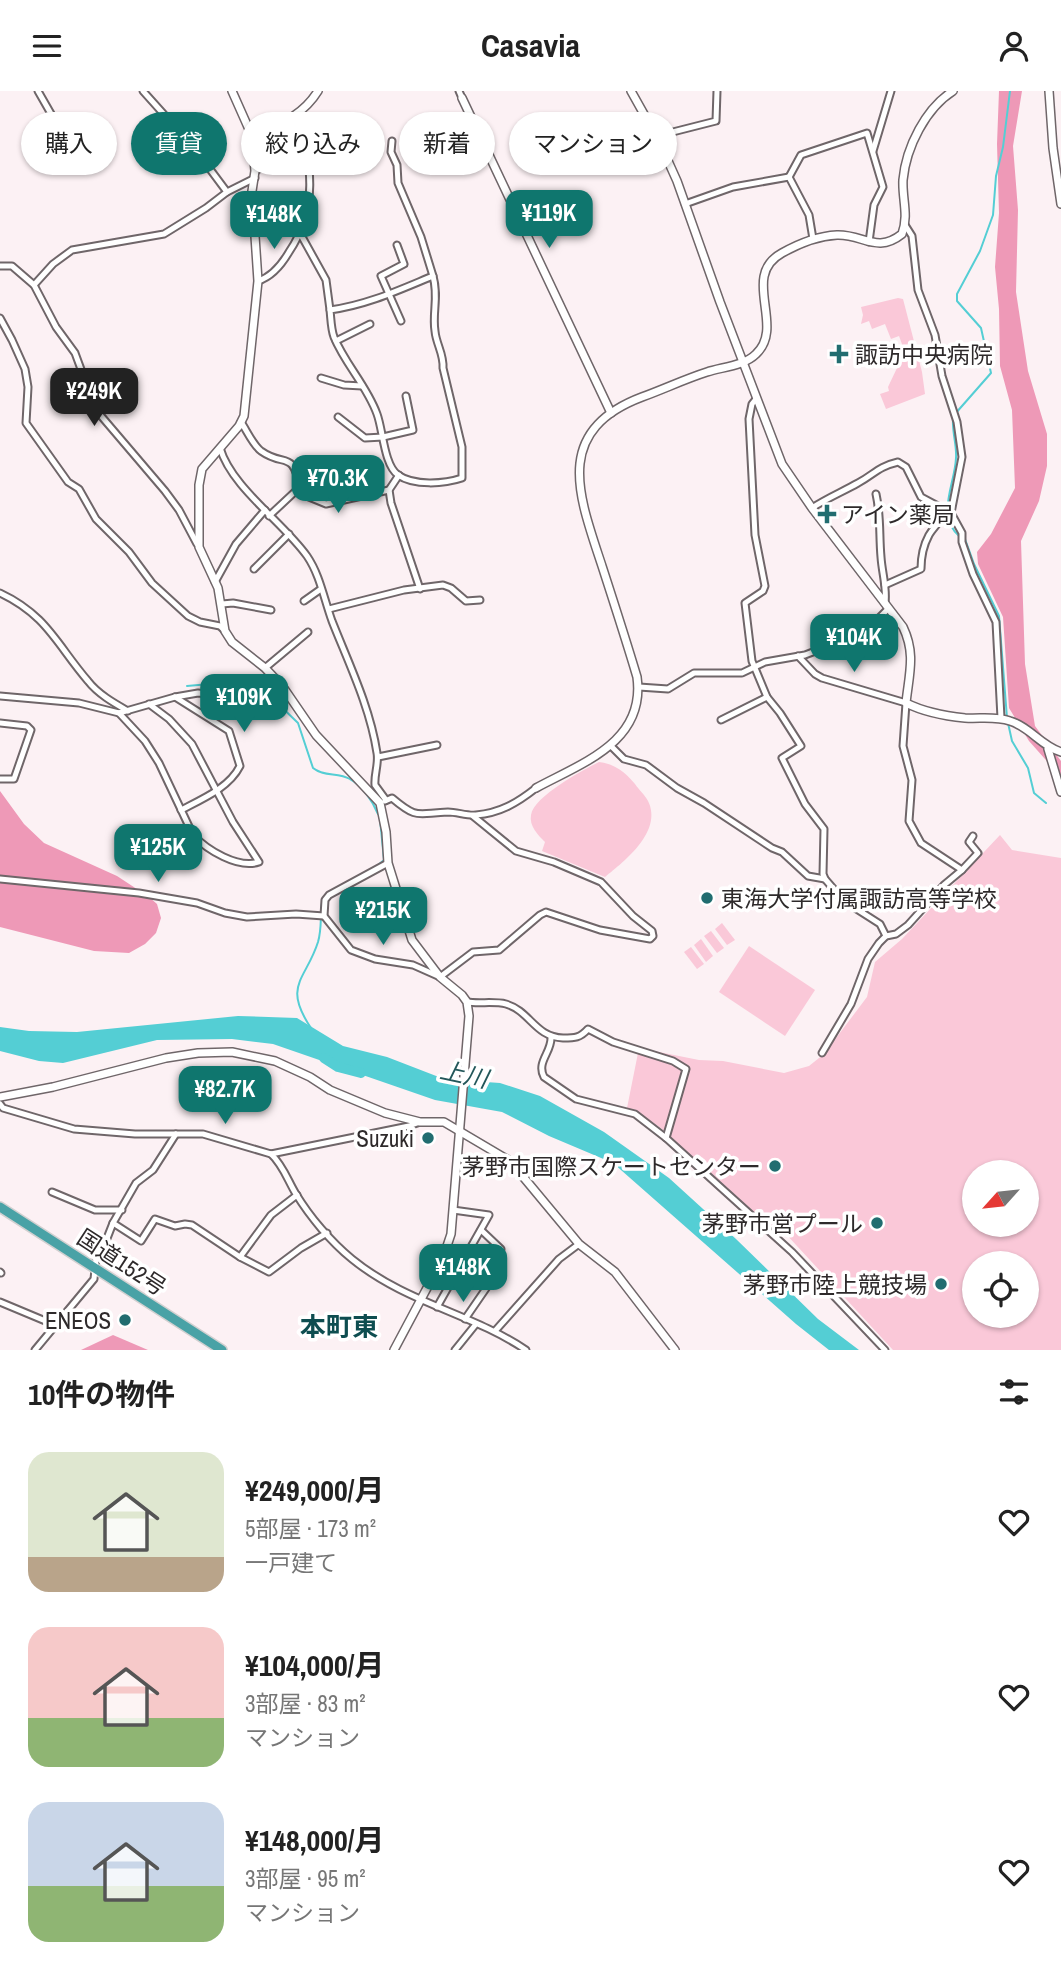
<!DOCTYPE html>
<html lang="ja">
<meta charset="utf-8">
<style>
body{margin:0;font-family:"Archivo Narrow","Noto Sans JP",sans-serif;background:#f6f6f6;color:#222;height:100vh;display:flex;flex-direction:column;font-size:26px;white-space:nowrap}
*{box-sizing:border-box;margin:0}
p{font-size:23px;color:#767676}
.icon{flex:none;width:38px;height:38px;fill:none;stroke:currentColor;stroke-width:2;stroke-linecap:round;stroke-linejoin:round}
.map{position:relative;height:1259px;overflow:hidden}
.drawer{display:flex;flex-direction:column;background:#fff;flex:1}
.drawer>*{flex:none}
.banner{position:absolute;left:21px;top:21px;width:700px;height:63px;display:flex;gap:14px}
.needle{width:46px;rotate:243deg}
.tools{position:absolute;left:962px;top:1069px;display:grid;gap:14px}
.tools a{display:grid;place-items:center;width:77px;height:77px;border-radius:50%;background:#fff;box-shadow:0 2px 5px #0004;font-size:35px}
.price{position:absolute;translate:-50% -60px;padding:0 16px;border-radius:14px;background:#0f766e;color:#fff;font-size:23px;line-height:46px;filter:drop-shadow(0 2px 4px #0008)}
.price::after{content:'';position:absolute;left:50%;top:42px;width:21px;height:16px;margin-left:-10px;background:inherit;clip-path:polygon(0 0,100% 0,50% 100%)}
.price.on{background:#222;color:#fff}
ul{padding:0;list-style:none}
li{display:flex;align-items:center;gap:21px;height:175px;padding:0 28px}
li span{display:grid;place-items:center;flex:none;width:196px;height:140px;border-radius:21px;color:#555}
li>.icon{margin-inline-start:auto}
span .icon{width:84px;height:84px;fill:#fffc;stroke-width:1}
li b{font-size:30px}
h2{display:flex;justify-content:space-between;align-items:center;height:84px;padding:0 28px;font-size:30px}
.chip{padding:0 24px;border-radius:32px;background:#fff;box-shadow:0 2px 5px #0004;font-size:24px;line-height:63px}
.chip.on{background:#0f766e;color:#fff}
header{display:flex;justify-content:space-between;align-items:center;height:91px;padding:0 28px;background:#fff;font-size:32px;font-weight:800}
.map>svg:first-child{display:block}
</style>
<header><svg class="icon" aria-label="menu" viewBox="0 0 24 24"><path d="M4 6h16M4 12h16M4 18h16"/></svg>Casavia<svg class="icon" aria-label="person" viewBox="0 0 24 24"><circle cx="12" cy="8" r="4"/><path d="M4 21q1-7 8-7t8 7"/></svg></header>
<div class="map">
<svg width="1061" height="1259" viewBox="0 0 1061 1259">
<rect width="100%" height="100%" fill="#fcf1f4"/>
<g fill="#fac8d8" fill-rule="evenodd">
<polygon points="898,207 903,208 922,281 925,303 886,318 880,303 889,300 888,296 897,277 894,269 906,264 899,245 891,248 885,233 872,238 869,230 861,233 863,224 861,216"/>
<path d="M 599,671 C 615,673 625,681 635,693 C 639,699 645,704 648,710 C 663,740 625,770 605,786 L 542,760 L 545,751 C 538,744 529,735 531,724 C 534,705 583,679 599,671 Z"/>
<path d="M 1000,744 L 1012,759 L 1061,767 L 1061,1259 L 893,1259 L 785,1142 L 762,1128 L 662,1038 L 638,1021 L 627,1017 L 639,957 L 699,969 L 723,970 L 784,982 L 809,975 L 824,963 L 867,906 L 875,871 L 902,848 ZM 975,1082 L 1027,1082 L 1027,1134 L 975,1134 ZM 975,1172 L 1027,1172 L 1027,1225 L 975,1225 Z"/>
<polygon points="722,832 735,849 727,854 715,838"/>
<polygon points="711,840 724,857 717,862 704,845"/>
<polygon points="701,848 713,865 706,871 694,854"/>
<polygon points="749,855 815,899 785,945 719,901"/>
<polygon points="691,856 704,873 697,878 684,861"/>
</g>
<g fill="#ee99b7">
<polygon points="999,0 1022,0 1013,55 1018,119 1016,201 1028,280 1047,343 1047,375 1039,410 1021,450 1025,573 1035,635 1061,670 1061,686 1029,650 1009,617 1003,526 978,473 977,461 991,443 1015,397 1012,319 1000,275 999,218 995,176 999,122 997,53"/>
<polygon points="0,700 24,733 44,752 117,785 149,806 157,813 161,827 156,842 145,853 129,862 94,860 0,836"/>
<polygon points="113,1244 148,1259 81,1259"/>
</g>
<polygon fill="#54ced4" points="238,925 297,927 343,955 387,966 444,988 500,992 540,1005 604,1041 669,1087 736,1148 818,1228 859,1259 829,1259 796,1233 613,1072 549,1045 502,1021 435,1009 273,953 232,948 157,949 63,972 39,970 0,960 0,936 29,940 77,941"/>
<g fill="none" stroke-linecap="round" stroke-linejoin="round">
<g stroke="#54ced4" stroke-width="2">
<polyline points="955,323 991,282 981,237 957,210 957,203 980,160 993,124 996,85 1003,56 1010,0"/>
<path d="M 953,328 C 952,341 957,354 956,367 C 955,394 935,425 960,446"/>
<polyline points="965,448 974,473 999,525 1007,627"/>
<polyline points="187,595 221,592 265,600"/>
<path d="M 269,604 L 298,632 L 313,677 C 324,686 338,681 350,688 C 362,694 373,711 378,723"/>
<polyline points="1008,632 1012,650 1028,677 1034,702 1046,712"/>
<polyline points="377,775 384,769 380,728"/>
<path d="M 311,937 C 282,894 306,889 318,851 C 322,837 320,826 322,812"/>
</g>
<polyline stroke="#54ced4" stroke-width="10" points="324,967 338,976 361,982"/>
<defs>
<g id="street">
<polyline points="38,0 70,56"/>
<polyline points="143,0 195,58 227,101"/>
<polyline points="459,0 462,7"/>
<polyline points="657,45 716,30 717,0"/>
<polyline points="392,50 391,61 397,74 398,92 421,146 433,185"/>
<polyline points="873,60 891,0"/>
<polyline points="255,80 306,54"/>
<polyline points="789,86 801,64 867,42 883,96 874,114 869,151"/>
<polyline points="789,86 809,124 813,148"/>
<polyline points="685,113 733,96 789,86"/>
<polyline points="905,134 912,145 918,199 935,244 942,285 957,331 962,366 951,422 962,442 962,451 973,483 996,531 1001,627"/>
<polyline points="301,144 326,189 330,219"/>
<polyline points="397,154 404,173 381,185 401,230"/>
<polyline points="0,175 12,175 34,194 56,236 75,262 96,319 165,400 179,419 197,453"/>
<path d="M 433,185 C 439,206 432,222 435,240 C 436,253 444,263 443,277 L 462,356 L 462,387 C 444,393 414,395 398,384 C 384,374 383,339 377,323 C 367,295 345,273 334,246 C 331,238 331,228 330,219 C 367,214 399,199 433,185 Z"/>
<path d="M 258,190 C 271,186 282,173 289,161 C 318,118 313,72 296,25"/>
<polyline points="34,194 53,173 72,159 164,143 206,117 227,101 255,87"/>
<polyline points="0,227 12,249 25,278 28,296 26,332 68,391 79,398 96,428 129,461 152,492 188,525 200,531 220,535 225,540"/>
<polyline points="336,250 370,233"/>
<polyline points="321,287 344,294 362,295"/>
<polyline points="756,308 752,313 749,328 755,444 765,495 763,500 745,512 752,570 767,606 780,622 801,655 782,667 805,713 824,738 823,783 825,788 844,810 880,833 886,845"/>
<polyline points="338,326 365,347 383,346 413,339 406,305"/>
<path d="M 241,331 C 247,340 253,354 261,360 C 285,377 292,358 300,396 L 269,425"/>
<path d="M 220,357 C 232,397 283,431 307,465 C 320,484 324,508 332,530 C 349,573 370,616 377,662 C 379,673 374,683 375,694 L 386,709"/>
<polyline points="399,384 389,399 391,412 420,498"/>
<polyline points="300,396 309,406 326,413 389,399"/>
<path d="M 876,403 C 881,425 879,444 881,466 C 882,482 887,496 885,512"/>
<path d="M 812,417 C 827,407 842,401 858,392 C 875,383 877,376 898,371 L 906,376 L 921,406 L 951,422"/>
<polyline points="254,478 289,443"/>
<polyline points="215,491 236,453 265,419"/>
<path d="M 885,494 L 921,478 C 921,466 923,455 929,444 C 935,434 943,430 943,418"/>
<path d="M 0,502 C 47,524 57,554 88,590 C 98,603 114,612 128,620"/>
<polyline points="304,510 321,498"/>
<polyline points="222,513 233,512 271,519"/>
<polyline points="329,518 404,499 443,494 451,497 466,510 480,509"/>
<polyline points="798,565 815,583 822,587 906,612 903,655 912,689 909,730 921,752 962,779 944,794 908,834 896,843 886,845 879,852 868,868 851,913 822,962"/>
<polyline points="265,577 308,541"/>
<polyline points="639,596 668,598 694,582 742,582 765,571 805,564 865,541 888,518"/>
<polyline points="0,605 79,612 119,622 175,606 198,602 241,607 260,604 283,596"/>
<path d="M 175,606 L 229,640 L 240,675 C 229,697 202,708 181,719"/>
<path d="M 119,622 L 145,650 L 159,672 L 193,744 C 207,759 238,778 259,771 L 233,731 L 192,653 L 169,628 L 149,613"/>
<polyline points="721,629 767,606"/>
<polyline points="0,632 27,635 31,639 14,688 0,688"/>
<polyline points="611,655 624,668 646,674 677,697 704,712 772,757 782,761 808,785 825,788"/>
<polyline points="378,666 437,654"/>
<path d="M 385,710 L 392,707 C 418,729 417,722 448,721 C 457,721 467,725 476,724 C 500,722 517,712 536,697"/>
<polyline points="388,772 329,804 325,809 324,825 351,859 375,868 413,874 440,886 473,861 499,859 540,824 546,821 600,839 650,848 653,845 652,840 633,825 601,791 554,771 516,760 473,725"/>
<polyline points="962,779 978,762 969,751 973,745"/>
<polyline points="0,788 139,802 197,812 225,822 247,826 296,823 324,825"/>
<path d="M 467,911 C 479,913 494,910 506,913 C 530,920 535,946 563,947 C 575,947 580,947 588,938 L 613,951 L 673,970 L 686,978 L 666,1047"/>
<path d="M 551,946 C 552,961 536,971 544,986 L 576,1008 L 635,1023 L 666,1047 L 792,1161 L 885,1259"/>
<polyline points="0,1013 3,1017 74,1038 135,1043 203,1043 271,1063 409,1035 420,1031"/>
<path d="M 271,1063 C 283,1074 288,1090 296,1103 C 310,1126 331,1151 352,1168 C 406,1212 471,1222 526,1259"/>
<polyline points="52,1101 95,1119 122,1119"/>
<polyline points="113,1132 141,1150 155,1128 175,1135 185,1133 192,1134 240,1166 269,1181 301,1157 327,1142"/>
<polyline points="240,1166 271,1124 297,1104"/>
<polyline points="0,1181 1,1182"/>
<polyline points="0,1211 55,1234"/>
<polyline points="437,1216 489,1124 453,1119"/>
<polyline points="465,1228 498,1180 501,1158 481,1139"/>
<polyline points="495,1240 559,1168 579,1153"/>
<polyline points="35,1259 94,1188 96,1169 102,1160 113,1132 136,1092 153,1079 176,1043"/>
<polyline points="455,1259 476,1233"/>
</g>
<g id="secondary">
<polyline points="232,0 252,45 255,80 252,100 258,190 244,325 239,335 202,378 199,394 199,456 218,497 225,540 232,551 265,577 283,596 316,644 380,712 386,741 388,772 412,849 440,886 462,904 467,911 469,925 451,1143 443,1167 394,1259"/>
<path d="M 631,0 L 659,50 L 677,90 L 720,211 L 782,373 L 812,417 L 903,536 C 916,563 909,583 906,612 C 924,621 945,625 965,627 C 980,628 995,625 1010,630 C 1030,636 1041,655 1061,661"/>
<polyline points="1049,0 1053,57 1061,113"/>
<polyline points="462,7 611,322"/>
<path d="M 252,45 C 279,33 302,26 318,0"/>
<polyline points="1048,658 1061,701"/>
<path d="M 536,697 C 582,672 646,651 637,586 C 626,549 614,512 602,475 C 579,405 552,340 642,306 C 664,298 685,288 707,281 C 722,276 744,275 756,263 C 786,235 740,185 782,162 C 798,153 818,145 837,144 C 863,143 877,163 902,143 C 909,124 902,108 903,89 C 906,56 926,17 953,0"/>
<polyline points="0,1006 53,996 166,967 198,962 232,961 275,970 310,986 330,999 385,1022 420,1031 444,1031 510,1070 579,1153 615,1181 675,1259"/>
</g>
<polyline id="highway" points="0,1116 222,1259"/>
</defs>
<use href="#street" stroke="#6f6669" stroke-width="9"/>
<use href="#secondary" stroke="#6f6669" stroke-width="10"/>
<use href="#highway" stroke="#d1d0d0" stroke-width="12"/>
<use href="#street" stroke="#fff" stroke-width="5"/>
<use href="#secondary" stroke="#fff" stroke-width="7"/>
<use href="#highway" stroke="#49a2a6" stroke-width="9"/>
</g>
<g fill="#216d70" stroke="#fff" stroke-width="2.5">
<path d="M835.5 252.5h7v7h7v7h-7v7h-7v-7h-7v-7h7z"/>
<path d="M823.5 412.5h7v7h7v7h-7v7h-7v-7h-7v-7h7z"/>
<circle cx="707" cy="807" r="7"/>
<circle cx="428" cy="1047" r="7"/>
<circle cx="775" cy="1075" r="7"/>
<circle cx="877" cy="1132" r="7"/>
<circle cx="941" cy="1193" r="7"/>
<circle cx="125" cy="1229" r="7"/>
</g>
<g text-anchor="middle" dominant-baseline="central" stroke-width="7" stroke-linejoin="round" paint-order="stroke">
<g font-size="23" fill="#2e2a2b" stroke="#fff" text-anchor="end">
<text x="855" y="263" text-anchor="start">諏訪中央病院</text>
<text x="841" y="423" text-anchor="start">アイン薬局</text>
<text x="721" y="807" text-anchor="start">東海大学付属諏訪高等学校</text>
<text x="414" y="1047">Suzuki</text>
<text x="761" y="1075">茅野市国際スケートセンター</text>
<text x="863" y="1132">茅野市営プール</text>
<text x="927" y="1193">茅野市陸上競技場</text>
<text x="111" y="1229">ENEOS</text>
</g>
<g font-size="23" fill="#2e2a2b" stroke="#fff">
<text transform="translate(122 1171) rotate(33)">国道152号</text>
</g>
<g font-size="24" font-style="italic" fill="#23575a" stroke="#fff">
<text transform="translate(464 983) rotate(12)">上川</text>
</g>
<g font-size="26" font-weight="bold" fill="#0e4d50" stroke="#fff">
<text x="339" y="1235">本町東</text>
</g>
</g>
</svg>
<div class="tools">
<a><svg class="needle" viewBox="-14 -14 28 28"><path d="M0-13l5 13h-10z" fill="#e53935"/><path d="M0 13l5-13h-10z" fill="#767676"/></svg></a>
<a><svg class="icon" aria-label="locate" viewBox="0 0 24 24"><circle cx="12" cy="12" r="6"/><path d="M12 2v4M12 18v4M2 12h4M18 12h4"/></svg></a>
</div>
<b class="price" style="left:549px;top:159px">¥119K</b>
<b class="price" style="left:274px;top:160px">¥148K</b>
<b class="price on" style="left:94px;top:337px">¥249K</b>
<b class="price" style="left:338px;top:424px">¥70.3K</b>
<b class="price" style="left:854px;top:583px">¥104K</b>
<b class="price" style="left:244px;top:643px">¥109K</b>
<b class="price" style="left:158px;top:793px">¥125K</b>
<b class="price" style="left:383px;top:856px">¥215K</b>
<b class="price" style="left:225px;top:1035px">¥82.7K</b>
<b class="price" style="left:463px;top:1213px">¥148K</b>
<div class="banner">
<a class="chip">購入</a>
<a class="chip on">賃貸</a>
<a class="chip">絞り込み</a>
<a class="chip">新着</a>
<a class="chip">マンション</a>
</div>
</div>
<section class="drawer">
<h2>10件の物件<svg class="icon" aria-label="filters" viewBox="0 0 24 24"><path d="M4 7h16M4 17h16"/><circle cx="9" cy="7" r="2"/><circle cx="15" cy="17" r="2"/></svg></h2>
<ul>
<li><span style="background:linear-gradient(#dfe7d0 75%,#b9a48a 0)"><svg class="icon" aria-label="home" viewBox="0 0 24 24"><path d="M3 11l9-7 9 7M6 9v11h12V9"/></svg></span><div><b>¥249,000/月</b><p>5部屋 · 173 m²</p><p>一戸建て</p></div><svg class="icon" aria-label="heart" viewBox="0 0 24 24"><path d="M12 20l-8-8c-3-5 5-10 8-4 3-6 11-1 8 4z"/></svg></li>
<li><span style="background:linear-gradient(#f6c9c9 65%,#8fb573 0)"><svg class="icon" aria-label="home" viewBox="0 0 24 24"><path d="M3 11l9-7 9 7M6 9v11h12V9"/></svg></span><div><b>¥104,000/月</b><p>3部屋 · 83 m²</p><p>マンション</p></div><svg class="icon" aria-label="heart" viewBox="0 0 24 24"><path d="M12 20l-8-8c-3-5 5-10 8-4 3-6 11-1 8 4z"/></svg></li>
<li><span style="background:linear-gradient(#c9d6e8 60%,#8fb573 0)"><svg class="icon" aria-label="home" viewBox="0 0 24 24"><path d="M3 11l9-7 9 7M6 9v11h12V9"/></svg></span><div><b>¥148,000/月</b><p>3部屋 · 95 m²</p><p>マンション</p></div><svg class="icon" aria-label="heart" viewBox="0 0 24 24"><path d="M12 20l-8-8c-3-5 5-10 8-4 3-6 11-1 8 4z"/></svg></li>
</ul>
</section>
